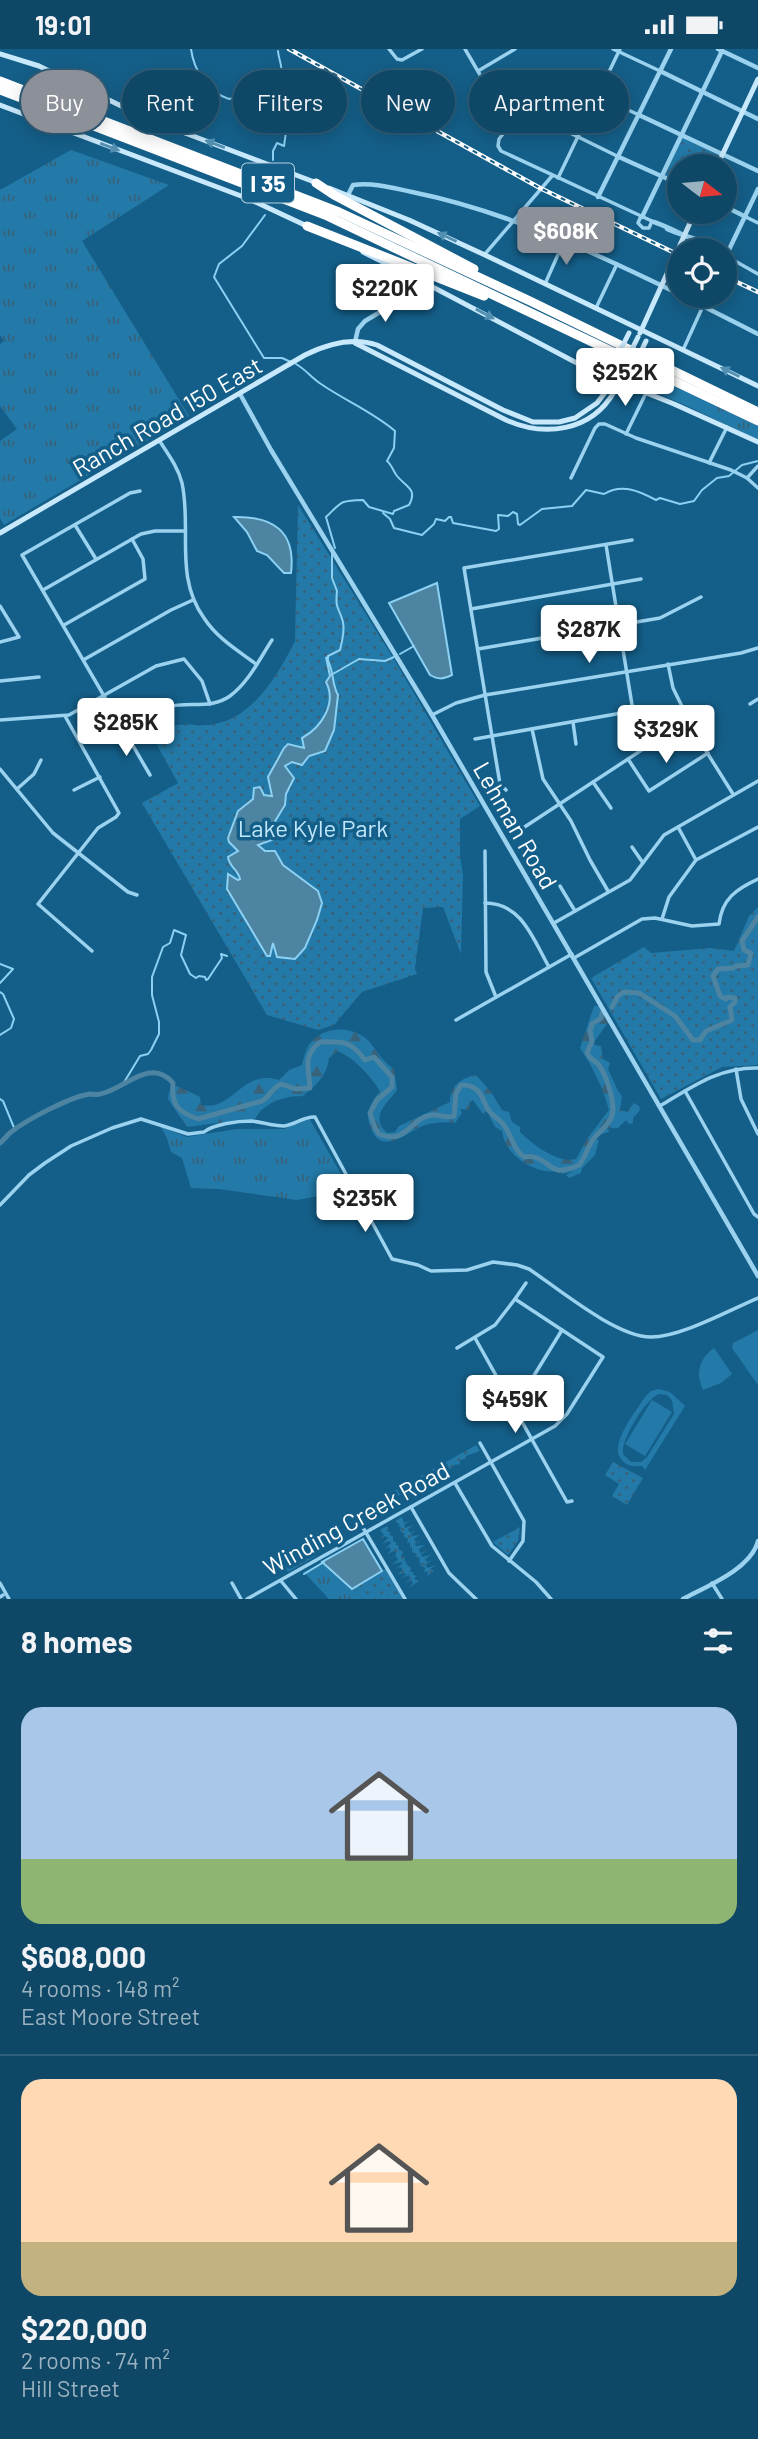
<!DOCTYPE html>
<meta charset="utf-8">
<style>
body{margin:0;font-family:Barlow,sans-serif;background:#1d5170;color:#f1f3f6;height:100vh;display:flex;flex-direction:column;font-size:26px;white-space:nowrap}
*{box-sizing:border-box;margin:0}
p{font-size:23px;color:#9bb2c0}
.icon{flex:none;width:38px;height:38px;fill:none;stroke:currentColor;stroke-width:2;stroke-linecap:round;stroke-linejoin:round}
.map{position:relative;height:1550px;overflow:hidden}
.side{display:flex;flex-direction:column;background:#0f4767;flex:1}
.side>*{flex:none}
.banner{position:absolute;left:21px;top:21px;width:718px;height:63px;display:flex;gap:14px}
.needle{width:46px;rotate:106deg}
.controls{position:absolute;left:667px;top:105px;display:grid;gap:14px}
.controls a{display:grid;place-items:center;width:70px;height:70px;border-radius:50%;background:#0f4767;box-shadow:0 4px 18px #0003,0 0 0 2px #2f5f7b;font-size:35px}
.price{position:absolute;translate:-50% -60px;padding:0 16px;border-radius:7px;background:#fff;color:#222;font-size:23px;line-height:46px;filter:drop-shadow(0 2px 4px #0008)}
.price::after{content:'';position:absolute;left:50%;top:42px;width:21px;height:16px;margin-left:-10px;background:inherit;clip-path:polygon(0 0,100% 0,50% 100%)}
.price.on{background:#8c9099;color:#fff}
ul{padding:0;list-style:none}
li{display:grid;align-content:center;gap:14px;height:371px;padding:0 21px}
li+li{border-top:2px solid #2f5f7b}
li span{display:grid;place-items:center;height:217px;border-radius:21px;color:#555}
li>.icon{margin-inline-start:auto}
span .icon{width:126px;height:126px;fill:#fffc;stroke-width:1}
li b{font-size:30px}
h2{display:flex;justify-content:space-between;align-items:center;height:84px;padding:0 21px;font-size:30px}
.pill{padding:0 24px;border-radius:32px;background:#0f4767;box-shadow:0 4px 18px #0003,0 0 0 2px #2f5f7b;font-size:24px;line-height:63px}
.pill.on{background:#8c9099;color:#fff}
.status{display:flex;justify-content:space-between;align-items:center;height:49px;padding:0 35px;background:#0f4767;direction:ltr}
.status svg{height:19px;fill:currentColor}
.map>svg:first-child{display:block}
</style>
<div class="status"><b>19:01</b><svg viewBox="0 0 49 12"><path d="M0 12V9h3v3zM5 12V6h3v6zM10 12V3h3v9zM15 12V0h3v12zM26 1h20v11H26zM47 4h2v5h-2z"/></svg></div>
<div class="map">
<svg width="758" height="1550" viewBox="0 0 758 1550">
<defs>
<pattern id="grass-tufts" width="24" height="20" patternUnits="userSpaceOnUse" patternTransform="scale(1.75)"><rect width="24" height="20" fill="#2379a7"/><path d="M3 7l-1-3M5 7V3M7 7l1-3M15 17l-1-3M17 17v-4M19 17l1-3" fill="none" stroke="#38627a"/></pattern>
<pattern id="forest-firs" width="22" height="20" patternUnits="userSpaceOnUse" patternTransform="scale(1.75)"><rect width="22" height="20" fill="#2379a7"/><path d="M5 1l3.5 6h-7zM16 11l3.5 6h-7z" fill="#38627a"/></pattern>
<pattern id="park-dots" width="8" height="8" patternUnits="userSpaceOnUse" patternTransform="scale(1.75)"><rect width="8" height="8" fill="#2379a7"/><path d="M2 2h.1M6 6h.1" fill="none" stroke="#38627a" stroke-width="1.8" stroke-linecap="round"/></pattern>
</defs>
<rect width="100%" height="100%" fill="#145f89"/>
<g fill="url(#grass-tufts)">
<polygon points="71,101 169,136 82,192 189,367 4,476 0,469 0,392 17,380 0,357 0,295 4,292 0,286 0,141"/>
<polygon points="636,318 758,377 758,391 685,356 637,336 632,328"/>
<polygon points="309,1069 350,1141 297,1151 219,1140 191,1139 182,1109 171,1103 167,1089 161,1078 187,1088 237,1080 284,1080"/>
<polygon points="305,1493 316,1507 288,1523 280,1507"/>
<polygon points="322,1513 363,1550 329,1550 304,1523"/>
</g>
<path fill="url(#forest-firs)" d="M 594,957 L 602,957 L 610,971 L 594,993 L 595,996 L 601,997 L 603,1010 L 610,1014 L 608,1020 L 618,1042 L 622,1047 L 620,1061 L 627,1063 L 634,1054 L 639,1057 L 640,1061 L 633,1069 L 633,1074 L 629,1075 L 626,1071 L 618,1079 L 608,1079 L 609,1083 L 598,1086 L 595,1090 L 599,1091 L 595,1106 L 582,1119 L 581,1124 L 569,1129 L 566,1126 L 574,1122 L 563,1125 L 560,1122 C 537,1126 505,1108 502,1082 L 495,1078 L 489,1067 L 492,1064 L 488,1060 L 483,1065 L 473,1051 L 470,1053 L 469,1061 L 460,1060 L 462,1064 L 455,1074 C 449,1073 438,1073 429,1075 C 411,1078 382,1112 370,1077 C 365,1063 371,1054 380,1042 C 369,1026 357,1011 338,1002 L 329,1009 C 327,1027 316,1036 303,1047 C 289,1047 275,1050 264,1059 C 259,1062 257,1068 253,1072 L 234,1072 L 187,1078 L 168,1050 L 169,1043 L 177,1037 L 200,1048 L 201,1056 C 233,1063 242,1019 279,1031 L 289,1021 L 302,1016 C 304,1008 306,998 313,991 C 326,978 349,977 364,988 C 375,996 378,1009 394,1020 L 397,1041 C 387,1055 369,1067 387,1084 L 395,1083 L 399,1077 L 450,1053 C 450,1037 461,1029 476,1026 L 491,1043 L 502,1061 L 509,1063 L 512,1073 L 520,1078 L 520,1083 C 532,1095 558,1115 576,1110 L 587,1090 L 609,1061 C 603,1039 593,1018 580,999 Z"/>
<g fill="url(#park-dots)">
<polygon points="683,87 719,107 715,117 679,117 679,134 664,126"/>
<path d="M 298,456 L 395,612 L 480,757 L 460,770 L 460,807 L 463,826 L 461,905 L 443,858 L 423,859 L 415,919 L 417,925 L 362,943 L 334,976 L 318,981 L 267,966 L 142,754 L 178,734 L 153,689 C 160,684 169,678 177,676 C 189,674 202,678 215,675 C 254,668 279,624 295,592 Z"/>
<polygon points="758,858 758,1016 722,1018 661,1050 591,929 644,898 651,904 710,899 734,902 749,867"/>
<path d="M 476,1396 L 480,1402 L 466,1407 L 465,1410 L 460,1411 L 460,1415 L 454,1416 L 448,1422 C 440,1421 430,1429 422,1434 L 423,1438 L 420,1435 L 416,1438 L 418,1443 L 415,1440 L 410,1444 L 407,1441 L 402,1444 L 405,1451 L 401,1445 L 396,1448 L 399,1455 L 395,1449 L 384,1457 L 382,1455 L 377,1458 L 378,1461 L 365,1465 L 363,1469 L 359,1462 Z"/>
<polygon points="613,1413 643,1429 627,1456 612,1447 619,1435 605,1426"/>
<polygon points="402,1468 404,1474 411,1471 404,1476 405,1479 414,1476 408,1480 410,1484 416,1481 411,1485 412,1487 420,1486 414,1490 416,1493 421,1492 415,1495 416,1497 425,1496 419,1500 420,1504 428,1501 421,1505 422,1508 431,1506 425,1510 427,1513 433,1511 426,1515 427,1519 437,1516 430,1520 434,1522 427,1527 428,1524 427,1522 424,1523 425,1519 420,1516 422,1514 419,1513 420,1509 415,1508 417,1505 412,1503 412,1497 410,1499 410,1493 407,1494 408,1490 403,1487 405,1485 400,1482 401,1478 398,1478 400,1476 395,1472"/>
<polygon points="387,1477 389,1480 387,1482 391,1484 389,1486 393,1487 393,1492 397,1494 395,1496 398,1496 399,1502 401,1501 403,1504 401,1506 402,1508 404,1507 405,1513 407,1512 406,1515 411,1519 410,1523 414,1523 412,1525 416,1527 414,1530 419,1532 408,1539 413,1534 411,1531 405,1534 410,1530 409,1526 401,1529 406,1526 405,1524 398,1525 403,1521 400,1518 396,1520 402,1515 402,1513 392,1515 398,1511 396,1507 391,1509 396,1506 396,1503 394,1502 387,1505 391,1501 389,1498 384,1500 391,1494 389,1492 382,1495 388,1489 386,1487 378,1490 384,1486 380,1481"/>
<polygon points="520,1478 518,1492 508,1506 493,1493"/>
<polygon points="385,1520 403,1550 363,1550 352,1540"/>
</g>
<g fill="#2379a7" fill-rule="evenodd">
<polygon points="758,1281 758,1336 732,1299 733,1294"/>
<path d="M 714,1299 L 732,1325 L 721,1334 L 703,1341 C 695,1324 699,1310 714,1299 Z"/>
<path d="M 658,1340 L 670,1343 L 685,1357 L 645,1421 L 642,1417 C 633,1418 626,1417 621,1410 C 609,1395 636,1362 645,1348 L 651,1342 ZM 659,1345 L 667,1346 L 672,1351 L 674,1365 L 647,1408 L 641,1413 L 631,1413 L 623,1405 C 620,1392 646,1349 659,1345 Z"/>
<polygon points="652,1351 672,1363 645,1407 625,1395"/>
</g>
<g fill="#4d84a1" stroke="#8cd1f3" stroke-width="2">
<path d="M 234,468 C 273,467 296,482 291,524 L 284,524 L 267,506 L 257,502 L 247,483 Z"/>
<path d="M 437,534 L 452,626 C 443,630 439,631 430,626 L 389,554 Z"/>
<path d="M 326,608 C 335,622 331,634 338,646 L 334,681 L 325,702 L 309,707 L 302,716 L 292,713 L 285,717 L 294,729 L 286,745 L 285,756 L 274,774 L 274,790 L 258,796 L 265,802 L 275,802 L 283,816 L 318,842 L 322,854 L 317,871 L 305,899 L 295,910 L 277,908 L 273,894 L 270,907 L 267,907 L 227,840 L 228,825 L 238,831 L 240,830 C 238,820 229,818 228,808 L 238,802 L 229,793 L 228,789 L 238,762 L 253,750 L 254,739 L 260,738 L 264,746 L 272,747 L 268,728 L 284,699 L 288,695 L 304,699 L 302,689 C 322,678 337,654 326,633 L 330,627 Z"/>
<polygon points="363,1490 382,1522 352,1540 322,1513"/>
</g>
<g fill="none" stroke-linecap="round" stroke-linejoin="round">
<g stroke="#8cd1f3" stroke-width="2">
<path d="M 191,0 C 194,22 208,43 229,50 L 255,44 L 257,48 L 253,60 L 259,58 L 267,69 L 271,65 L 268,62"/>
<path d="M 273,111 L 273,102 L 277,94 L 284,97 L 286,83 L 279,81 L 279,65 L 273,59 L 268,62 L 266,52 L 271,35 L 276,33 C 286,19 279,15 278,2"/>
<polyline points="265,166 242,197 219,215 214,228 264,309 282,309 291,313"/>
<path d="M 296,315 C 305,320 312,329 321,335 C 344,351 373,363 395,382 L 394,399 L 387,412 C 392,416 393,422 397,427 C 406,438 418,440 409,456 L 394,462 L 393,465 L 369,458 L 363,451 C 339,452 343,452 326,468 L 335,499"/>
<path d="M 383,464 L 390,470 L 394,479 L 422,486 L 434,475 L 436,470 L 445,472 L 449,468 L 451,468 L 453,474 L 496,482 L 499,480 L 498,466 L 508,467 L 513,463 L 517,465 L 518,475 L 520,476 L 542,460 L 572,457 L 586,441 L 604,445 C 622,434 639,442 656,451 L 660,449 L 680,455 L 694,452 L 702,441 L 717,429 L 729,427 L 742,416 L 758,412"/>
<polyline points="400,605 414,597"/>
<path d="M 328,610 L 328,607 L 340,601 C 342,593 345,582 343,573 C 339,558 335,561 337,542 L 332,529 L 332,505"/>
<polyline points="331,626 359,610 385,612 394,608"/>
<polyline points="0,915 13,920 0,934"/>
<polyline points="0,943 3,945 14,970 11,979 0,986"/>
<polyline points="123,1035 140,1007 148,1005 151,1001 159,985 159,973 152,946 152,928 163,898 170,894 174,881 186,886 181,906 190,925 196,929 199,927 205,928 206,931 208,930 222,909 221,905 227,907"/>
<polyline points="0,1050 3,1052 15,1081"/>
<polyline points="304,1525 324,1513"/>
</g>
<g stroke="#4d84a1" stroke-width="5">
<polyline points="736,917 748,916 751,904 744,901 742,892 758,868"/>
<polyline points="612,958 618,947 624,943 639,944 675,967 693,991 700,991 706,982 732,971 730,958 735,953 735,949 728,948 726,950 720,947 713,927 718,920 733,919"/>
<path d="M 0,1094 C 4,1091 7,1086 11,1083 C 28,1070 68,1049 89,1045 C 93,1045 97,1046 100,1045 C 124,1041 150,1007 173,1034 C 171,1056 178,1063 198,1070 L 262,1052 C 270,1047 272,1039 281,1035 L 296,1040 L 310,1039 C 309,1020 302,1007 320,993 C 343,992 351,992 365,1011 L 374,1008 L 392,1028 L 392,1038 L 377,1051 L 370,1064 L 375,1079 L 379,1085 C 407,1097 410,1068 432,1066 C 440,1065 446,1070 454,1067 L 456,1044 L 461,1036 C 478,1035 482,1047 487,1059 C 491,1066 499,1070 503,1075 C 512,1085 512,1100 524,1108 C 542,1105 547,1119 558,1121 C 562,1122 576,1118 579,1116 C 585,1109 587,1100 592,1092 C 598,1082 612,1076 613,1061 C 613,1049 606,1024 598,1015 C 593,1010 590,1011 587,1004 L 592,992 L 590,982 L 592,975 L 601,969 L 602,964"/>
</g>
<g stroke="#9ad2ef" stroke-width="3.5">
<polyline points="389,0 397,10 402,11 422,0"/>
<polyline points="465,0 486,36 501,50 619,108"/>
<polyline points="613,0 660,22"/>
<polyline points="478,22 515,0"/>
<polyline points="553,26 639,66"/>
<polyline points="522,61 499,90 498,97 501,102 654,173"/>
<polyline points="558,129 620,0"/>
<polyline points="641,167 638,174 643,179 649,179 652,172"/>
<polyline points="746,168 758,174"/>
<polyline points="485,205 552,127"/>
<polyline points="726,207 758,225"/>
<polyline points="545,235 564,192"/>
<polyline points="596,259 617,215"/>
<polyline points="683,301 703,257"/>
<polyline points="626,385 646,344"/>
<path d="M 159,391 C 168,405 178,418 182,434 C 192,480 174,527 204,569 C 217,589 237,601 256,615"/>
<polyline points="709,414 727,378"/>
<polyline points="571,429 595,379 599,375 605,375 636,389 731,421 747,429 758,439"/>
<polyline points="747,429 758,417"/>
<polyline points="140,442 130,444 22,506 150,726"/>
<polyline points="75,476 96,510"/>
<polyline points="43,541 141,485 155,482 184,482"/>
<polyline points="0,557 19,588 0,593"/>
<polyline points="471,560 641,530"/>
<polyline points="64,576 145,530 143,510 132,490"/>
<polyline points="478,600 660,569 701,548"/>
<polyline points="85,610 171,561 193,551"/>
<polyline points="668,615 673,639 696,686 733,745"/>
<polyline points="0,632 39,628"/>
<polyline points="750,655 758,650"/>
<polyline points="432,666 456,654 485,646 741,604 758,599"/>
<polyline points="65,667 119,764 116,768 98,779 38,855 92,902"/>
<polyline points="0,671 69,666 156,617 184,610 202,632 210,655"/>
<polyline points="573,673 576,695"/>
<polyline points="532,680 543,730 571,772 590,811 608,842"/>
<path d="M 124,681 C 138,673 152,662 167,658 C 189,652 210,661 230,647 C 249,633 260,609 272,591"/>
<polyline points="475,690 633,662 606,496"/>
<polyline points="628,710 649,742 708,704"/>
<polyline points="0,720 53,784 128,843 137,846"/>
<polyline points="593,733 611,759"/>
<polyline points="17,740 34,725 41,711"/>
<polyline points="74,741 100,728"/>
<polyline points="506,741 500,735 464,519 632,491"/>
<polyline points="678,778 696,811"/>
<polyline points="523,779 689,670"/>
<polyline points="632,798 643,814"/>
<polyline points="485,802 486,923 496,948"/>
<polyline points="560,837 575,862"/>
<path d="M 485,854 C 522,854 533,890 549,918"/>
<polyline points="662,870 669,848 696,811 758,778"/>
<polyline points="554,874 630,831 664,786 758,732"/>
<path d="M 574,909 L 642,870 L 655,869 L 692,877 L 719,875 C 722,850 736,840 758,830"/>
<polyline points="456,971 572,905"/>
<polyline points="736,1020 741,1050 758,1085"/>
<polyline points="685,1042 754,1165 758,1168"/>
<path d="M 660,1057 C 692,1038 719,1018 758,1019"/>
<path d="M 0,1156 L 29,1126 L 45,1114 L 71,1097 L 112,1079 L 141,1070 L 188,1085 L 204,1083 C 214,1075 238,1072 251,1072 C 262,1073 272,1077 284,1077 C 295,1076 304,1067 315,1068 L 392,1210 L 418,1216 L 431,1222 L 467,1221 L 493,1213 L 517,1216 L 529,1220 C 559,1240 616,1288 651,1288 C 681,1288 729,1261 758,1249"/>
<polyline points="515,1250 526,1234"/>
<polyline points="475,1289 567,1453 572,1452"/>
<polyline points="508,1349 530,1333 562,1281"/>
<polyline points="480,1394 524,1472 523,1492 509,1512"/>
<polyline points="455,1434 492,1497 536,1533 551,1550"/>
<polyline points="411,1458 449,1524 476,1550"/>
<polyline points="355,1465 405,1550"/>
<polyline points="281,1532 296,1550"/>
<polyline points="0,1534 9,1550"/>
<polyline points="232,1534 241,1550"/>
<polyline points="712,1534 722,1550"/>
<polyline points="0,1548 3,1546"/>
<polyline points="247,1550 555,1377 567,1365 603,1308 515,1250 495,1276 457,1299"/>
</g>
<g stroke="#9ad2ef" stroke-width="4.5">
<polyline points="718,0 758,19"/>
<polyline points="660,22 758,70"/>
<polyline points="639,66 758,122"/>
<polyline points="619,108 679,135"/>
<path d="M 348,146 L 353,136 C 373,133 393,139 412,143 C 506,162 593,203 679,245"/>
<polyline points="598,148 671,0"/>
<polyline points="724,157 746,168"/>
<polyline points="642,168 722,2"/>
<path d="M 654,173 C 677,181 694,193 717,201"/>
<path d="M 667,180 C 682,187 696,188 710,197"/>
<polyline points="726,207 758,140"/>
<polyline points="406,225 411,232 410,242 407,245"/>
<polyline points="683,247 758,285"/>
<polyline points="355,293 358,280 365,272 427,235"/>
<polyline points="240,345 271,401 432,666 758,1227"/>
<path d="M 683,1550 C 707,1537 751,1520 758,1492"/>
</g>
<g stroke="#c8e8fb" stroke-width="5">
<polyline points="0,5 39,17 148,70 317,134"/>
<polyline points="0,56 249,150 309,178"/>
<polyline points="717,117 758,30"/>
<polyline points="329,139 409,171 485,206 758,337"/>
<polyline points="363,203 427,235 592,322 674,355 758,393"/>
<polyline points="640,284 695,163"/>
<path d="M 355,294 L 506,371 C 544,388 591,383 614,343 C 617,337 618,329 621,322"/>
<path d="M 0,484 L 305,306 C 327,295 353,288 377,296 L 503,361 L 533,373 L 559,373 L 575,369 L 597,354 L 610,337 L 617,333"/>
</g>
<g stroke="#fff" stroke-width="9">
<polyline points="0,32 339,163 530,252 758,363"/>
<polyline points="0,41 325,166 758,372"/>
<polyline points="316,134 334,146 474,220"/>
<polyline points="307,177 484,247"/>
</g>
<defs>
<g id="rail">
<polyline points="289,0 540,139 679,206"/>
<polyline points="724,227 758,243"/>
</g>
</defs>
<use href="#rail" stroke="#fff" stroke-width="4.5"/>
<use href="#rail" stroke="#145f89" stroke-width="2" stroke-dasharray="5" stroke-linecap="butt"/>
<g stroke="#c8e8fb" stroke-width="5">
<polyline points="612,318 629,284"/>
<polyline points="621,322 638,288"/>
<polyline points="630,326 646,292"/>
</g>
</g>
<defs><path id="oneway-solid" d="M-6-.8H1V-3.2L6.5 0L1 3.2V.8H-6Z" transform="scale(1.75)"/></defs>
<g fill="#538fb1">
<use href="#oneway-solid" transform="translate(215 95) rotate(-159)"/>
<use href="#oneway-solid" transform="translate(110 98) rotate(21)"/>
<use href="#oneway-solid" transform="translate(447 188) rotate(-155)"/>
<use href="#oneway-solid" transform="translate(485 265) rotate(28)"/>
<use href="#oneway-solid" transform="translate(730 323) rotate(-154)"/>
</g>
<g text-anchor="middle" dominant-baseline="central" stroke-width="7" stroke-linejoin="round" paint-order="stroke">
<rect fill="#145f89" stroke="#b8cfdc" stroke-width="2" x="242" y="114.5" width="52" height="39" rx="5"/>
<g font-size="23" font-weight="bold" fill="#fff">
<text x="268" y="134">I 35</text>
</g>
<g font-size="24" fill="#fff" stroke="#145f89">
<text transform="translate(167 367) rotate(-30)">Ranch Road 150 East</text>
<text transform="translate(516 776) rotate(60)">Lehman Road</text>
<text transform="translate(356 1469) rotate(-29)">Winding Creek Road</text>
</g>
<g font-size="24" fill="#c0e7fb" stroke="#145f89">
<text x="313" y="778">Lake Kyle Park</text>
</g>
</g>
</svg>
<div class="controls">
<a><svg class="needle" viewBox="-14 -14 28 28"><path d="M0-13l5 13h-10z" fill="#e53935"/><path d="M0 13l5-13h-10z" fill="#9bb2c0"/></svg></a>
<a><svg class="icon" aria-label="locate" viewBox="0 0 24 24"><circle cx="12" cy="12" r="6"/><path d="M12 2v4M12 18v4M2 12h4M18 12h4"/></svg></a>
</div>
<b class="price on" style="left:566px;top:218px">$608K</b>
<b class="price" style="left:385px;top:275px">$220K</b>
<b class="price" style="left:625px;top:359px">$252K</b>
<b class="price" style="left:589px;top:616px">$287K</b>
<b class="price" style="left:126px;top:709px">$285K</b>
<b class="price" style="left:666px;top:716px">$329K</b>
<b class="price" style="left:365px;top:1185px">$235K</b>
<b class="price" style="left:515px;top:1386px">$459K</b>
<div class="banner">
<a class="pill on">Buy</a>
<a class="pill">Rent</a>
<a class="pill">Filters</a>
<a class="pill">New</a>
<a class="pill">Apartment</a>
</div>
</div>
<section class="side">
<h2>8 homes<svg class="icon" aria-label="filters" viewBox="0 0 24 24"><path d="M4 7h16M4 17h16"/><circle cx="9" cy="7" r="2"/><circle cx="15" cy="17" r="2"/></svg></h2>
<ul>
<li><span style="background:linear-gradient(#a9c7e8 70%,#8fb573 0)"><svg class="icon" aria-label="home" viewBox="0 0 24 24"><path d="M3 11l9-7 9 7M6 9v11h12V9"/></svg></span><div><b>$608,000</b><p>4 rooms · 148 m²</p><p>East Moore Street</p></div></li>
<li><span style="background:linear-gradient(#ffd9b3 75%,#c2b280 0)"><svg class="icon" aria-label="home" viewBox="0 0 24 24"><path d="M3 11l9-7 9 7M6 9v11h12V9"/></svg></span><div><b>$220,000</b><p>2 rooms · 74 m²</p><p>Hill Street</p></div></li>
</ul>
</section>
